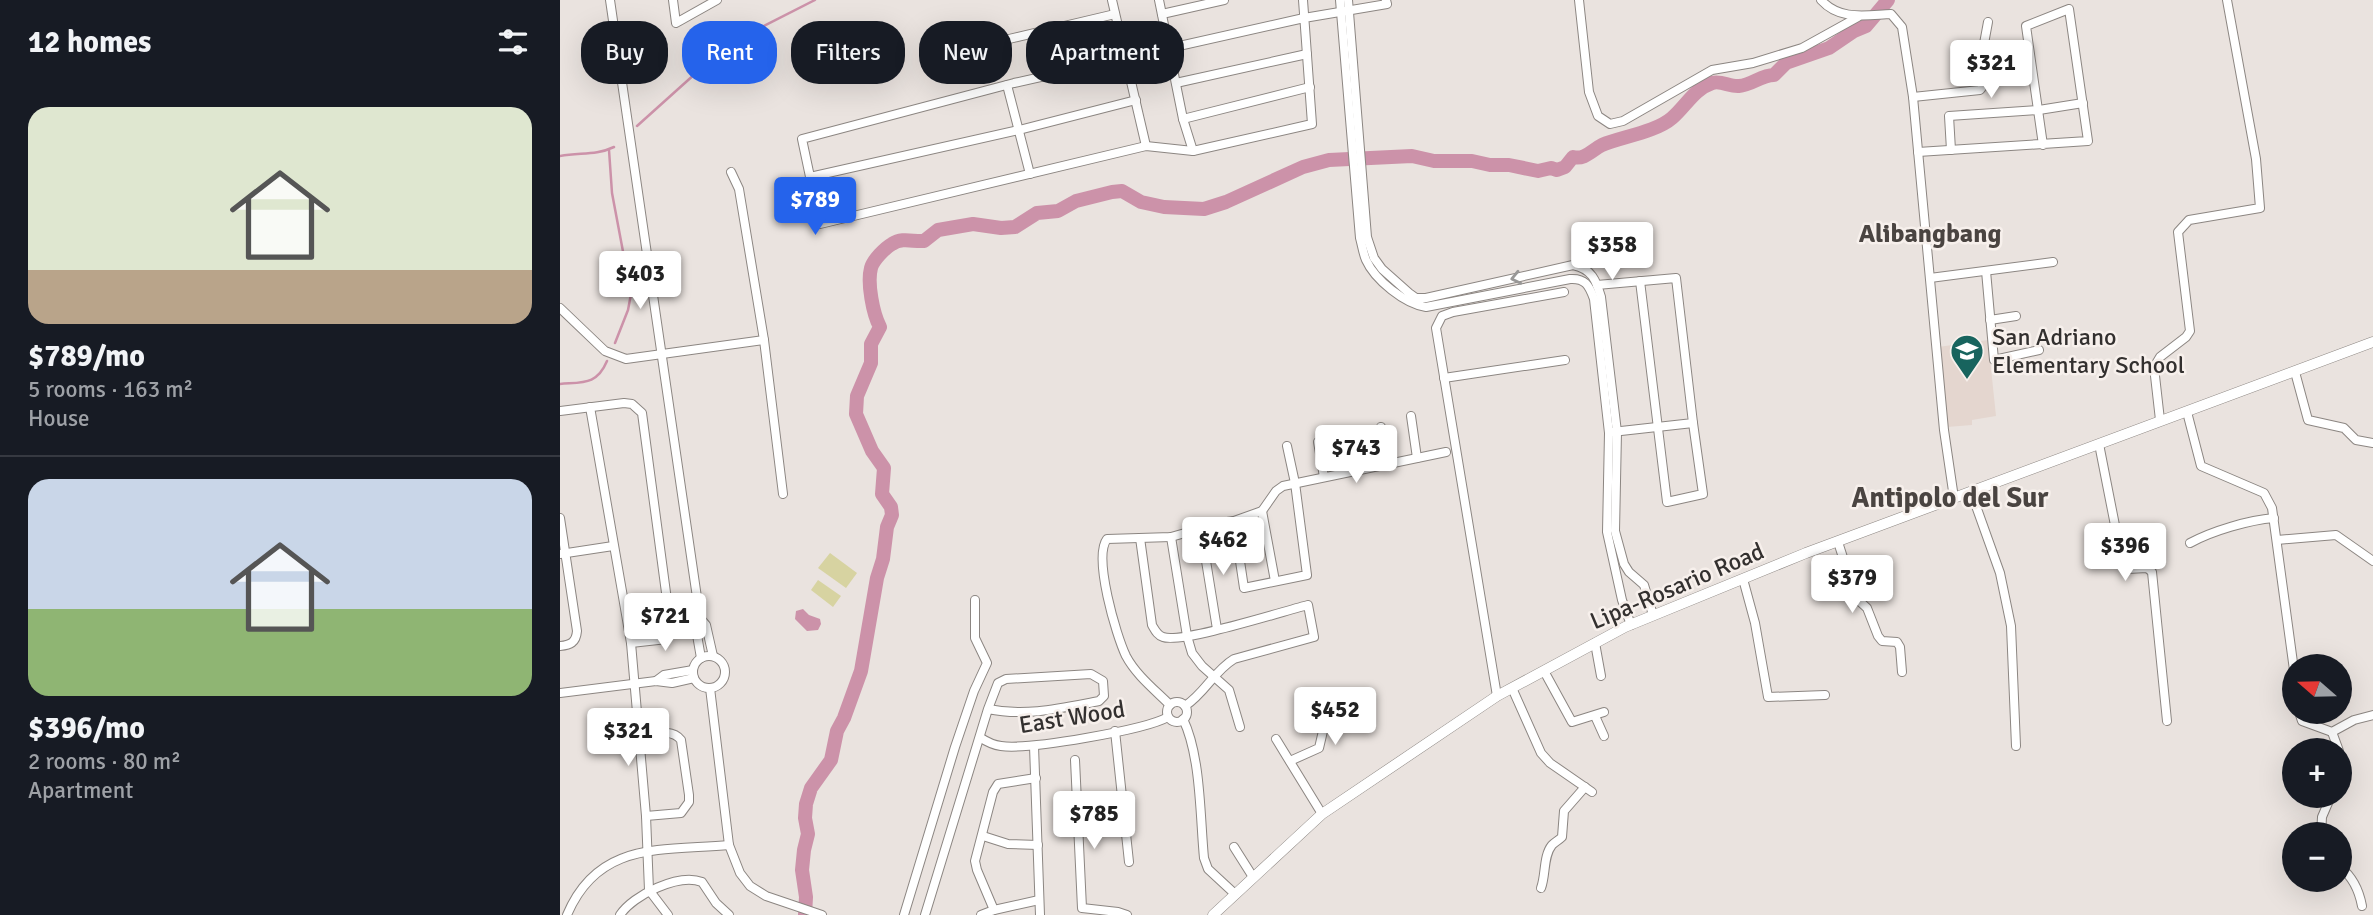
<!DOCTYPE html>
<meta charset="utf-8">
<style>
body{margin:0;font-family:Signika,sans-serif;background:#20242c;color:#f1f3f6;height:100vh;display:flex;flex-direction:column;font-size:26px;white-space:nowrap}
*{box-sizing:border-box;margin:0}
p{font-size:23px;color:#9ea1a6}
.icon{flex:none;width:38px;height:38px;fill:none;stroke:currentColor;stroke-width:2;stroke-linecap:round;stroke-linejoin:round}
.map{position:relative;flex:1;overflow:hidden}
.drawer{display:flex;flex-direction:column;background:#171b24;width:560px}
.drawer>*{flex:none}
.top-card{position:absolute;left:21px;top:21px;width:665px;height:63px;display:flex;gap:14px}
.needle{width:46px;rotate:290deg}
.controls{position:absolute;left:1722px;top:654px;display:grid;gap:14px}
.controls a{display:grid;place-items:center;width:70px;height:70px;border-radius:50%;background:#171b24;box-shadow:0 7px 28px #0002;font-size:35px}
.price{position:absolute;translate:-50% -60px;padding:0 16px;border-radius:7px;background:#fff;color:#222;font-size:23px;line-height:46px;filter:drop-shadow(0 2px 4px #0008)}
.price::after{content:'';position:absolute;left:50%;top:42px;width:21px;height:16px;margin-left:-10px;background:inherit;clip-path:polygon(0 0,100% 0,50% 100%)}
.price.current{background:#2563eb;color:#fff}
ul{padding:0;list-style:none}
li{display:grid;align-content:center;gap:14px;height:371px;padding:0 28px}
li+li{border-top:2px solid #363941}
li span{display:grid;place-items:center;height:217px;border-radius:21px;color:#555}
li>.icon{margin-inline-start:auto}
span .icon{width:126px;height:126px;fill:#fffc;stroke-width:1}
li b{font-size:30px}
h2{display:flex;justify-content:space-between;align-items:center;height:84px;padding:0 28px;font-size:30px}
.chip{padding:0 24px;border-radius:28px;background:#171b24;box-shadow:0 7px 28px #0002;font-size:24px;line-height:63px}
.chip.current{background:#2563eb;color:#fff}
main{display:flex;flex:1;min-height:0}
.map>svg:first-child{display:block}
</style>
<main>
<section class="drawer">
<h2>12 homes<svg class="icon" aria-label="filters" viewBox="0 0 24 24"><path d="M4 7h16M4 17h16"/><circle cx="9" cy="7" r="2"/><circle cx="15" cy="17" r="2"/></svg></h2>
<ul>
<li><span style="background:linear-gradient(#dfe7d0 75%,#b9a48a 0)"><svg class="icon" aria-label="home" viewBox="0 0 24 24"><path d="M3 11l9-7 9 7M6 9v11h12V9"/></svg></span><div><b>$789/mo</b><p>5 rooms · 163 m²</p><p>House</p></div></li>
<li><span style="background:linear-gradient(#c9d6e8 60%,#8fb573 0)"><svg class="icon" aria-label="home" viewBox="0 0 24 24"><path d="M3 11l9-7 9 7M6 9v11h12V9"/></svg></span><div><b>$396/mo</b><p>2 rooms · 80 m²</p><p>Apartment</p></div></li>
</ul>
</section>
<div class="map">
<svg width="1813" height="915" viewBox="0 0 1813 915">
<rect width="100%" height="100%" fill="#eae3df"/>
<polygon fill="#e4d6cf" points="1428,340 1436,416 1412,420 1412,425 1387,427 1378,347"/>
<g fill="#d7d3a1">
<polygon points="270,553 297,573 286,588 258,568"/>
<polygon points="258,580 281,596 273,607 251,590"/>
</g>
<polygon fill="#cc92a9" points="243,609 249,615 260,619 261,624 258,630 247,631 235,619 236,611"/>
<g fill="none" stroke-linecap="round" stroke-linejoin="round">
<g stroke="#cc92a9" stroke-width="2.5">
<polyline points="77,126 166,46 181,41 202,27 255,0"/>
<polyline points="49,150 52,193 71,294 68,310 55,343"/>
<path d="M 0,156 C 20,152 35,156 54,147"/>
<path d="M 0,384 C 23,382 37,385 47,361"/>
</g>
<path stroke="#cc92a9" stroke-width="14" d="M 245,915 L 246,897 L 242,870 L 244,850 L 248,834 L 245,818 L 246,804 L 251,788 L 271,760 L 277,731 L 284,718 L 301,671 L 317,578 L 323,559 L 327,527 L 332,515 L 331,507 L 322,494 L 324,468 L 312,451 L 296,414 L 297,396 L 311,363 L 311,344 L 320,327 C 313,314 307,283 311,268 C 313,260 325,248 332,244 C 343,237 353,242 364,241 L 378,230 L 413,224 L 441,228 L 455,227 L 477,213 L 498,211 L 516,201 L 552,192 L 562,191 L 581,202 L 604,207 L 644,209 L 666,202 L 743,167 L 769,160 L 852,156 L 874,161 L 912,161 L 930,165 L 949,165 L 978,171 L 991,168 L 997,170 L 1005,167 L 1013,157 C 1025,160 1032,150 1042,145 C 1061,137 1096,132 1112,118 C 1126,106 1134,89 1152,83 C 1161,80 1170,87 1179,86 C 1192,85 1201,75 1214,75 L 1226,63 L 1269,48 L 1294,31 L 1306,26 L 1328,0"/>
<defs>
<g id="minor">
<polyline points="50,0 140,618 137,635 141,658"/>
<polyline points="113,0 116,23 157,0"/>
<polyline points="552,0 586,146"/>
<polyline points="599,0 623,119 633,151"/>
<polyline points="743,0 752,124 633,151 586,146 260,224 242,139 454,83 744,18 827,4 826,0"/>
<path d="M 780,0 L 800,238 C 802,245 803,253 806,260 C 815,280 845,304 866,307 L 1010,279 C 1025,278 1029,285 1034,299 L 1049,433 L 1047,532 L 1062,600 L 1071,625"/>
<path d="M 788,0 L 807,237 L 814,258 L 822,269 L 849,293 L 856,298 L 866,298 L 1013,265 C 1032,269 1036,280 1041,297 L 1057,432 L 1055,531 L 1064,564 L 1069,572 L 1084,585 L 1093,615"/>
<polyline points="1019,0 1029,92 1038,116 1050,124 1063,121 1152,70 1193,63 1242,48 1298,17"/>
<path d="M 1261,0 C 1280,21 1306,15 1331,14 L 1342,27 L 1353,97 L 1384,430 L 1394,498"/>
<polyline points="602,14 664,0"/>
<polyline points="449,39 555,14"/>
<polyline points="616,83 747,54"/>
<polyline points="447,85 470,174"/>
<polyline points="1353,97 1420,90 1427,81 1423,49 1428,22"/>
<polyline points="623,119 750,87"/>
<polyline points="1391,150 1389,116 1479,110 1523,103"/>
<polyline points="1358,152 1528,141 1509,9 1466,26 1483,145"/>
<polyline points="171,172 179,189 204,340 223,494"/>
<polyline points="250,177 459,130 576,100"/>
<polyline points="1426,271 1434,360 1479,350"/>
<polyline points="1370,278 1493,262"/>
<polyline points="1080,281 1107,502 1143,494 1133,423"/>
<polyline points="1037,285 1116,278 1133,423 1052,432"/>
<polyline points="0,308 45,351 66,359 204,340"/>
<polyline points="1430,320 1456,316"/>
<polyline points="1735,372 1748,420 1784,428 1796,440 1813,443"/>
<polyline points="884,378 1005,360"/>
<polyline points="30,407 71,643 86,816 89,890 108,915"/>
<polyline points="0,411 64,403 72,404 82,413 111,630 107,639 71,643"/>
<polyline points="1627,412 1641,466 1704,493 1712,508 1734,670"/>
<polyline points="851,416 857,458"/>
<polyline points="1600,420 1594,367 1600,357 1626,337 1630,331 1618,232 1629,220 1700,208 1696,159 1667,0"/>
<polyline points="821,427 829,464"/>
<polyline points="788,434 796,471"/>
<polyline points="758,442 764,477"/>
<polyline points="1539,444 1563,566 1567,569 1587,568 1592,572 1607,721"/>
<polyline points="1411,492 1440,573 1451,626 1456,746"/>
<polyline points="702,511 715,581"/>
<path d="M 0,518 L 17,631 C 16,643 10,645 0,646"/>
<polyline points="674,521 684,588 747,575 735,483 727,446"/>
<polyline points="641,530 657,629"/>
<polyline points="611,537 627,636 632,653 642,666 669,690 680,727"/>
<path d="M 580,538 L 592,625 C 595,630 597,635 603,637 C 621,644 724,611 748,605 L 754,637 L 674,659 C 654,671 645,693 625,706"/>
<polyline points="1717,540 1776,535 1813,561"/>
<polyline points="1278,542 1296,598 1307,608 1318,636 1322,641 1337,642 1340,647 1342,672"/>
<path d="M 1630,543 C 1652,531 1689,520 1714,518"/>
<polyline points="0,554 53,546"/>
<polyline points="1183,579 1195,623 1208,697 1265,695"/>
<polyline points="140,618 146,625 153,656"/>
<polyline points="1035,643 1041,676"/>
<circle cx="149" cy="672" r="16"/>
<polyline points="984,671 1012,722 1044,712"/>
<polyline points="96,681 104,675 133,670"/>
<polyline points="150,688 169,845 180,873 190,886 206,896 262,915"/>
<polyline points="952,688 981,753 990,763 1032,792"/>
<polyline points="0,693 96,681 112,683 134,678"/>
<polyline points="937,696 876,328 882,316 893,312 1004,292"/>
<circle cx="617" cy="712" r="10"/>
<path d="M 610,705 C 595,690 576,675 566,656 C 556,635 533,557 547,539 L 611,537 L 660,523 L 674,521 L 702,511 L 716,491 L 723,486 L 886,452"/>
<polyline points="1739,712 1742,721 1772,732 1794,720 1813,715"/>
<polyline points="1035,716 1044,736"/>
<path d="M 623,719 C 641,756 640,817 644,858 L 648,869 L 675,894"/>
<polyline points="555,731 569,862"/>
<polyline points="1772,732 1779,751"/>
<path d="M 79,735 C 93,734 112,728 121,740 L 129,795 L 129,802 L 121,813 L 86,816"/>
<path d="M 421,738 C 427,742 434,745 441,746 C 468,750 585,730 608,717"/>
<polyline points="716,739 762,814"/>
<polyline points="474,746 480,915"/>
<polyline points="515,760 522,908 558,912 567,915"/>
<polyline points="730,761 759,748 763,731 762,699"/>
<polyline points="1761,835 1762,817 1771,796"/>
<polyline points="423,836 448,844 478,845"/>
<polyline points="674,847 693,877"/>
<path d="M 1780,867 C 1793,877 1799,890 1802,906"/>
<path d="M 981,888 C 986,875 983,856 992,845 C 995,842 999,840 1002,837 L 1004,811 L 1025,787"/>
<polyline points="434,910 417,870 415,861 433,792 438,784 476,778"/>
<path d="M 7,915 C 38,841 101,851 169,845"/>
<path d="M 60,915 C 73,895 119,873 142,882 L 156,903 L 169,915"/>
<polyline points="344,915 395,747 414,691 427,663 415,638 415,600"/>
<path d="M 365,915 L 428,709 L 438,683 L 446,679 L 531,674 L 543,681 L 544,696 L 539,701 C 502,708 466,717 428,709"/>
<polyline points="421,915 434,910 479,900"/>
</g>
<polyline id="major" points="653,915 762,814 937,696 1065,627 1246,553 1813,342"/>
</defs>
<use href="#minor" stroke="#8c8682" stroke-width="10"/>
<use href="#major" stroke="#8c8682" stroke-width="11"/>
<use href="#minor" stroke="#fff" stroke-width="8"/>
<use href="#major" stroke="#fff" stroke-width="10"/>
</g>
<defs><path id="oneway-chevron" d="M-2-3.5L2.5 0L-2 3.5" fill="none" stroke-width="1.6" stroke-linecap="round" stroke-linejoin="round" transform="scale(1.75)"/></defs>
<use stroke="#999897" href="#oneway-chevron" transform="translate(956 278) rotate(167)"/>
<defs>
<symbol id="school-pin" viewBox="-11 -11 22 30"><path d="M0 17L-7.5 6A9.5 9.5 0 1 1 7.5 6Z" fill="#18645e" stroke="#f7f0ec"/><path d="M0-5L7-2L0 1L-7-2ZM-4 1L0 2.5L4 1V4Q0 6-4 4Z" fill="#fff"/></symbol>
</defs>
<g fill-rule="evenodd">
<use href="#school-pin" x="1388" y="332" width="38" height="52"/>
</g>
<g text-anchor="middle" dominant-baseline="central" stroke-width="5" stroke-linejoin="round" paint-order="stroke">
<g font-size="24" fill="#33302f" stroke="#f7f0ec" text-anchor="start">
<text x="1432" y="337">San Adriano<tspan x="1432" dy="28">Elementary School</tspan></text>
</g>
<g font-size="24" fill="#33302f" stroke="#f7f0ec">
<text transform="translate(1117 586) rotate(-23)">Lipa-Rosario Road</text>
<text transform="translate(512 717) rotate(-9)">East Wood</text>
</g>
<g font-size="26" font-weight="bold" fill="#4a4441" stroke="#f7f0ec">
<text x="1370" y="234">Alibangbang</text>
</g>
<g font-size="28" font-weight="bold" fill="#4a4441" stroke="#f7f0ec">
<text x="1390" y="498">Antipolo del Sur</text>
</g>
</g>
</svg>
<div class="controls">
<a><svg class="needle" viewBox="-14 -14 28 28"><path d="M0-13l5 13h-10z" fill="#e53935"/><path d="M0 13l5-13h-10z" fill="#9ea1a6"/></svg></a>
<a>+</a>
<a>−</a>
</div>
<b class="price" style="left:1431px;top:100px">$321</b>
<b class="price current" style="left:255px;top:237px">$789</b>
<b class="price" style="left:1052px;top:282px">$358</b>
<b class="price" style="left:80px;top:311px">$403</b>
<b class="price" style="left:796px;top:485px">$743</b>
<b class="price" style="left:663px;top:577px">$462</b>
<b class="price" style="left:1565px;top:583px">$396</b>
<b class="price" style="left:1292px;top:615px">$379</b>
<b class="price" style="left:105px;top:653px">$721</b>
<b class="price" style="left:775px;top:747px">$452</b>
<b class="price" style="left:68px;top:768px">$321</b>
<b class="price" style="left:534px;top:851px">$785</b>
<div class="top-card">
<a class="chip">Buy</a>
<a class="chip current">Rent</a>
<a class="chip">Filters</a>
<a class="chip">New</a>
<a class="chip">Apartment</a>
</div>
</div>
</main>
